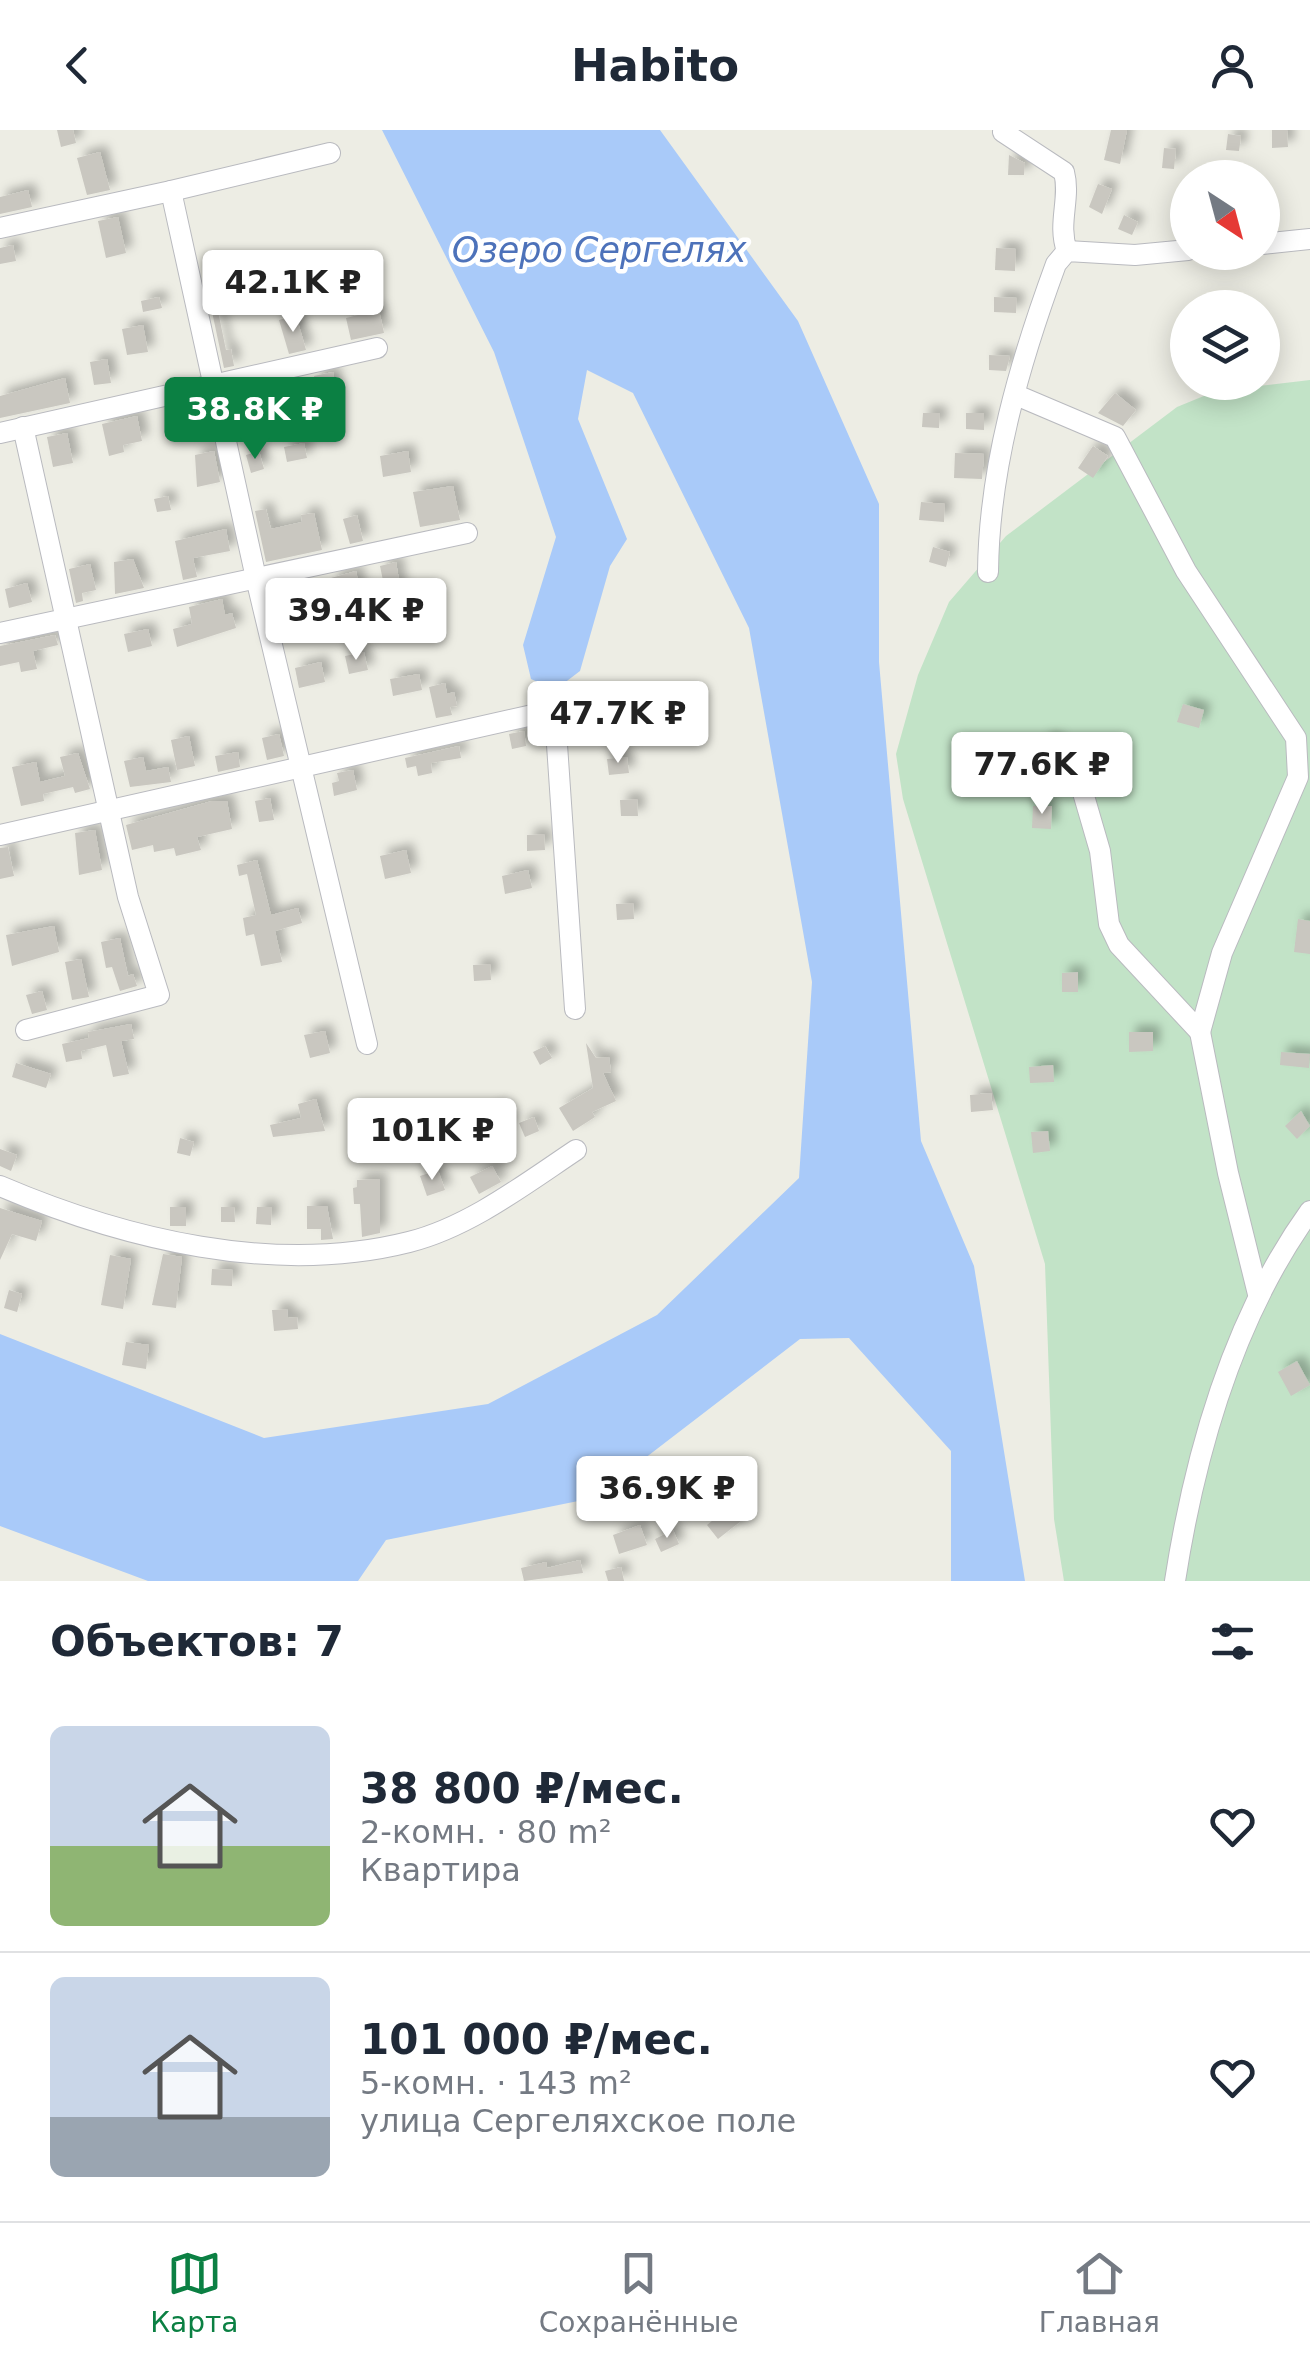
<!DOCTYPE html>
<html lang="ru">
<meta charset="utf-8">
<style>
body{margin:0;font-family:"DejaVu Sans",sans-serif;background:#f6f6f7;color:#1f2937;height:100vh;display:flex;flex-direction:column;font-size:38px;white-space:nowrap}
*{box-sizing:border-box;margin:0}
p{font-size:32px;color:#747a83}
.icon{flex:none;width:55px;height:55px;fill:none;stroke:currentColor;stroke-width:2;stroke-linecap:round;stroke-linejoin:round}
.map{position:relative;height:1451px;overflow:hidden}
.side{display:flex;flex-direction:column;background:#fff;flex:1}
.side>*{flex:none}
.needle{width:65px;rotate:144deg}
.fabs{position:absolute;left:1170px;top:30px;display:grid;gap:20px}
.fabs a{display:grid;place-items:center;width:110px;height:110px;border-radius:50%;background:#fff;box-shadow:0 5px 25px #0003;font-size:50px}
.price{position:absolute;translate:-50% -85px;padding:0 22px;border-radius:10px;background:#fff;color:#222;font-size:32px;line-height:65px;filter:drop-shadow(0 2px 5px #0008)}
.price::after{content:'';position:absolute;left:50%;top:60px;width:30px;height:22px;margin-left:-15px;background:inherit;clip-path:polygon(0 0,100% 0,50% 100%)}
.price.selected{background:#0b8043;color:#fff}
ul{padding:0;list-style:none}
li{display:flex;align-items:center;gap:30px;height:250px;padding:0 50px}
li+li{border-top:2px solid #e0e1e3}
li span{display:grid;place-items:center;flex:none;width:280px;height:200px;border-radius:15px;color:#555}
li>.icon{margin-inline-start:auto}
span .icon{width:120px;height:120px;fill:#fffc;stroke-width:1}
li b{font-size:42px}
h2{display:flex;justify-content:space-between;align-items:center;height:120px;padding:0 50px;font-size:42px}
header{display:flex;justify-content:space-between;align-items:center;height:130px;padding:0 50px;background:#fff;font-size:45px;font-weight:800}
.tab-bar{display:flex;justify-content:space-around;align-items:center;height:140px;border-top:2px solid #e0e1e3;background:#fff;font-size:28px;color:#747a83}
.tab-bar a{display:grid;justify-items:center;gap:5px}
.tab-bar .selected{color:#0b8043}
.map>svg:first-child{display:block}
</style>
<header><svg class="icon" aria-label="back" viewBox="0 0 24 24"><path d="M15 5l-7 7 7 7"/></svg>Habito<svg class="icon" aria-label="person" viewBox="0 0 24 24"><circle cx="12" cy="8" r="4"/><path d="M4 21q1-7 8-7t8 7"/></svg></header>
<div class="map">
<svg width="1310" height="1451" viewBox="0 0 1310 1451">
<defs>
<filter id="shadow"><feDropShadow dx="7" dy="-7" stdDeviation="5" flood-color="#0004"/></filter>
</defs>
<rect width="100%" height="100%" fill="#edede4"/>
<polygon fill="#c2e3c7" points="1310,250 1310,1451 1064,1451 1054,1389 1045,1134 903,669 896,624 918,545 949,472 1006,406 1177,277 1216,261"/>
<polygon fill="#a9caf9" points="382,0 660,0 798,191 879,374 879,532 921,1011 974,1136 1025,1451 951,1451 951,1321 849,1208 800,1209 593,1368 386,1410 358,1451 148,1451 0,1396 0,1204 264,1308 488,1274 657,1185 799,1048 812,852 749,498 633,263 587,240 578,289 627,409 610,436 580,541 555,560 531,549 523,515 556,407 494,222"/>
<g fill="#c9c7c0" filter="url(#shadow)">
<polygon points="57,0 73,0 76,13 61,17"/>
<polygon points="1111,0 1127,0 1120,34 1104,30"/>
<polygon points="1272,0 1287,0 1288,17 1272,18"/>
<polygon points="1228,4 1241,6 1239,21 1226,20"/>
<polygon points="1164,18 1176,19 1174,39 1162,38"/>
<polygon points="100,22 110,60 87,65 77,28"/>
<polygon points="1009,25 1025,33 1024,45 1008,45"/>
<polygon points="1098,54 1112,59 1102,84 1089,77"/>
<polygon points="28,60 32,77 0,84 0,67"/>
<polygon points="1124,85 1138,92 1132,105 1118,99"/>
<polygon points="118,87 126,123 106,128 98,91"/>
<polygon points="13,115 16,131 0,134 0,118"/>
<polygon points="996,118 1016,119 1015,141 995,140"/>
<polygon points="316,153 320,171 301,174 298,156"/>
<polygon points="159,167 162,178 143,182 141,171"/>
<polygon points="994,167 1017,168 1016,183 994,182"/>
<polygon points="217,176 226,220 231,219 234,236 224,238 211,177"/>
<polygon points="379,180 384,203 351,210 346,188"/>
<polygon points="296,185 306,220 289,224 279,190"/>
<polygon points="143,195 148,222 127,225 122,199"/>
<polygon points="989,225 1010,226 1006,241 989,240"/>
<polygon points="107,229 111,253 94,255 90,232"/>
<polygon points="333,242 336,260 318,263 314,246"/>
<polygon points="65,248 70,273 0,288 0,266"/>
<polygon points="1115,263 1136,280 1123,296 1098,283"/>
<polygon points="190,274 194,288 169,294 165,280"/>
<polygon points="923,283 940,283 939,298 922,297"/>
<polygon points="966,283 984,283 984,300 966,299"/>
<polygon points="137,286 142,311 123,315 124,322 109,326 102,294"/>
<polygon points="67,303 73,333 53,337 47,307"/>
<polygon points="304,313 307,328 287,332 284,317"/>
<polygon points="1093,316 1108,326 1093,348 1078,338"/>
<polygon points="214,321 220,352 197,357 195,325"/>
<polygon points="259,321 264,339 251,343 246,325"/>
<polygon points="408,321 411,342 383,347 380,326"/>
<polygon points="955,323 984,324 982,349 954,348"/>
<polygon points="453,356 460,390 420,397 413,362"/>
<polygon points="168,366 171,380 157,382 154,369"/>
<polygon points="921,372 945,374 944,392 919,390"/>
<polygon points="266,379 271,399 302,392 301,385 314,383 322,420 266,432 255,381"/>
<polygon points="357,385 363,411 350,414 343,389"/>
<polygon points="226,399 230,421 193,428 197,447 183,450 175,411"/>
<polygon points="933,417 950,422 946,437 929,432"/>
<polygon points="133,429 144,458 115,464 114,432"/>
<polygon points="396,432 401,462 386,465 380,436"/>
<polygon points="90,434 96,460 82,463 83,471 76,473 69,439"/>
<polygon points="356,441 369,501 353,505 346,475 338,477 331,448"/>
<polygon points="27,453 32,472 9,478 5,459"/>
<polygon points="296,456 299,501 284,505 273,460"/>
<polygon points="222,469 225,485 232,483 236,498 177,517 173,499 192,494 189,477"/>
<polygon points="148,499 152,516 128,522 124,504"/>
<polygon points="55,505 58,515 33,521 37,539 21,542 19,532 0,536 0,516"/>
<polygon points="364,522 368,540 349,544 345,526"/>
<polygon points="321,532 325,552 299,558 295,538"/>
<polygon points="419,544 422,560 393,566 390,549"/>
<polygon points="445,553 447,564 454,562 457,576 450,577 452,585 436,588 429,557"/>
<polygon points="1183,574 1204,580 1199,598 1177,592"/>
<circle cx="575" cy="599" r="8"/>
<polygon points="524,601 526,616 512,619 509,604"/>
<polygon points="279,604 284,626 267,630 262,608"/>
<polygon points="189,606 195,636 177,640 171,610"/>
<polygon points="1043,609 1057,610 1056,630 1042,630"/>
<polygon points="459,616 461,628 431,633 432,643 418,646 416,636 407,638 405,628"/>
<polygon points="238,622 240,637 218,642 215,626"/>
<polygon points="78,623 90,659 75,663 73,657 43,664 44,671 21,676 12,637 36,632 40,652 65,646 60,627"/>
<polygon points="143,627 146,641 168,637 171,652 130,657 124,631"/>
<polygon points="627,627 629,643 609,645 607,629"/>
<polygon points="353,640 357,660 334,666 332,653 339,651 337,643"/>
<polygon points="270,668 274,690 259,692 255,671"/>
<polygon points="637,669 638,686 621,686 620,670"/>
<polygon points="212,671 227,671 232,699 197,707 201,720 176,726 174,718 154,722 153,715 132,720 126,695"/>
<polygon points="1033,676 1052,676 1051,699 1032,698"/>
<polygon points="95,700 102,740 79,745 75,703"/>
<polygon points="544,704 545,720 527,721 527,705"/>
<polygon points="8,717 14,746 0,749 0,718"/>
<polygon points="406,720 411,743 385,749 380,726"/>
<polygon points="257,730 271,785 298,778 302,793 275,801 282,832 261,836 254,804 246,806 243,788 256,785 247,744 239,746 237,735"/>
<polygon points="528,740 532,758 505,764 502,746"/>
<polygon points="633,773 634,789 617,790 616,774"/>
<polygon points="1298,789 1310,791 1310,824 1294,822"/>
<polygon points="54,796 59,822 12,836 6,805"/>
<polygon points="120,808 128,846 133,844 137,856 120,861 112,837 106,838 101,812"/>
<polygon points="81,829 89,867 72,870 65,832"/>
<polygon points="490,834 491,850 474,851 473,835"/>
<polygon points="1078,842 1078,862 1062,862 1062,843"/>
<polygon points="42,861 47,880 32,884 26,865"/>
<polygon points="131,894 134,909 121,911 129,944 113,947 106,915 81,921 82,929 66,932 62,914 89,908 88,902"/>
<polygon points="325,901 330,923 310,928 304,905"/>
<polygon points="1129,902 1153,902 1153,921 1129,922"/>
<polygon points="586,913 596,928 609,927 611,942 603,943 616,971 592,982 595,987 573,1001 559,978 593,958"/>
<polygon points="545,916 552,928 540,935 533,922"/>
<polygon points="1281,922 1310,924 1309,938 1280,935"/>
<polygon points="16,933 51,944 46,958 12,947"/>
<polygon points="1053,935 1054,952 1030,953 1029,937"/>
<polygon points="991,963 993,980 971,982 970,965"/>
<polygon points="316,969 325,1001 273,1007 270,995 301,988 298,974"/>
<polygon points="500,977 510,996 496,1003 486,985"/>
<polygon points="1301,981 1310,996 1297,1009 1285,996"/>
<polygon points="534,987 539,1001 525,1007 519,993"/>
<polygon points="1048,1001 1050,1021 1033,1023 1031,1002"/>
<polygon points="180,1008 194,1012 190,1026 177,1023"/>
<polygon points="0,1019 17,1025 11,1041 0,1036"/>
<polygon points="492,1036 501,1052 479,1064 470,1047"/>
<polygon points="438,1040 445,1060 427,1066 420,1046"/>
<polygon points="380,1049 380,1103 362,1107 360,1074 354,1074 353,1058 357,1057 357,1050"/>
<polygon points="307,1076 327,1076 333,1109 321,1110 321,1099 307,1099"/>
<rect x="170" y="1077" width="16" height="19"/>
<polygon points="221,1077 234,1077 235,1092 221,1092"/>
<polygon points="257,1077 272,1077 271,1095 256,1094"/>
<polygon points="0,1078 42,1091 36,1111 12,1104 0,1130"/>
<polygon points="163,1124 182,1127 176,1178 152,1175"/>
<polygon points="110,1125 131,1129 123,1179 101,1175"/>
<polygon points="212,1139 233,1140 232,1156 211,1155"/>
<polygon points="9,1160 22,1164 17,1182 4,1178"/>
<polygon points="287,1179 288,1188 297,1187 298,1199 274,1201 272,1180"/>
<polygon points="126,1212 149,1215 146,1239 122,1235"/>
<polygon points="1297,1231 1310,1255 1291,1266 1278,1242"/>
<polygon points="729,1377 741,1391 718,1409 707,1395"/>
<polygon points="640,1395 647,1415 619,1424 613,1405"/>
<polygon points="673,1400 679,1414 661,1422 655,1409"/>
<polygon points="580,1430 583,1443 524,1451 521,1438 546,1432 547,1438"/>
<polygon points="621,1437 624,1451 608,1451 605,1441"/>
</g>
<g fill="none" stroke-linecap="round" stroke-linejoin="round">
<defs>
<g id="minor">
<path d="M 1003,2 L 1064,42 C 1071,69 1057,93 1067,121"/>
<polyline points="330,23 171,61 256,448 367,914"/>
<polyline points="0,98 171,61"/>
<polyline points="1262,114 1310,109"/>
<polyline points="1016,265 1115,307 1186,441 1296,608 1298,647 1222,823 1200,902 1119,815 1109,794 1100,721 1077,642"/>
<polyline points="23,297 128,767 159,865 26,900"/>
<polyline points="0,303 377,218"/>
<path d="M 988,442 C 989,337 1020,232 1056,134 L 1067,121 L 1135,125 L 1188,120"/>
<polyline points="0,503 467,403"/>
<polyline points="0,705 537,584 550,590 556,600 575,879"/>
<polyline points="1200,902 1228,1043 1258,1164"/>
<path d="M 0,1056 C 124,1109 274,1146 409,1112 C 469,1097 525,1054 576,1020"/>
<path d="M 1175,1451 C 1195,1322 1233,1188 1310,1081"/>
</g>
</defs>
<use href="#minor" stroke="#b9babf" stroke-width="22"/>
<use href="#minor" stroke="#fff" stroke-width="20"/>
</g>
<g text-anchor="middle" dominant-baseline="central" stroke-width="9" stroke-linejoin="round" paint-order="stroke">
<g font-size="35" font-style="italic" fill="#4d72ba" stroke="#fff">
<text x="599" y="120">Озеро Сергелях</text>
</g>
</g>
</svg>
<div class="fabs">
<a><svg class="needle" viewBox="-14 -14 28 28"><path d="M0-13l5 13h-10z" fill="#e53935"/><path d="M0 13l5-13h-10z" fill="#747a83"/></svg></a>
<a><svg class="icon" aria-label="layers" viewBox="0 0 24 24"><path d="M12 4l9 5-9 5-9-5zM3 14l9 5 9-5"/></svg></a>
</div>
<b class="price" style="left:293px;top:205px">42.1K ₽</b>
<b class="price selected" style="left:255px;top:332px">38.8K ₽</b>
<b class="price" style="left:356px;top:533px">39.4K ₽</b>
<b class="price" style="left:618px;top:636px">47.7K ₽</b>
<b class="price" style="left:1042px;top:687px">77.6K ₽</b>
<b class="price" style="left:432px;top:1053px">101K ₽</b>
<b class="price" style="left:667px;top:1411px">36.9K ₽</b>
</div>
<section class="side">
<h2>Объектов: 7<svg class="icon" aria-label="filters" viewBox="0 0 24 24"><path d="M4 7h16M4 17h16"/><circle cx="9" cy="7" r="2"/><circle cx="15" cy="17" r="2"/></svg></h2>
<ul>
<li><span style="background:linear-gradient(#c9d6e8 60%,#8fb573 0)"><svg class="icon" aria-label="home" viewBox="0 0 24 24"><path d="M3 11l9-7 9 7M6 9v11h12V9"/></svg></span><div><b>38 800 ₽/мес.</b><p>2-комн. · 80 m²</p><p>Квартира</p></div><svg class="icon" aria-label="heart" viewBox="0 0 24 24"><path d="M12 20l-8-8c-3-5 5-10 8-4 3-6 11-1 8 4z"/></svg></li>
<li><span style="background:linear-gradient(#c9d6e8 70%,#9aa5b1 0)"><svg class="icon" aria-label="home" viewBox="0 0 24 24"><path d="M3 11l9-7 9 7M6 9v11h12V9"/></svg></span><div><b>101 000 ₽/мес.</b><p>5-комн. · 143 m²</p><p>улица Сергеляхское поле</p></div><svg class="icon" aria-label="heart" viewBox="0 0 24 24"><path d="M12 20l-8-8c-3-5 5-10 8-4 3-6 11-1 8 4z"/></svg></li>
</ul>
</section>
<nav class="tab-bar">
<a class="selected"><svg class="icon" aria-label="map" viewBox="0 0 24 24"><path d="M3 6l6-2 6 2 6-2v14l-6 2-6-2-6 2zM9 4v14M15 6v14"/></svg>Карта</a>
<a><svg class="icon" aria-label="saved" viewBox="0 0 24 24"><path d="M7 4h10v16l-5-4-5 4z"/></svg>Сохранённые</a>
<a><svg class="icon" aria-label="home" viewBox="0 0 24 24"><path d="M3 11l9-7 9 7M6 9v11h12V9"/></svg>Главная</a>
</nav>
